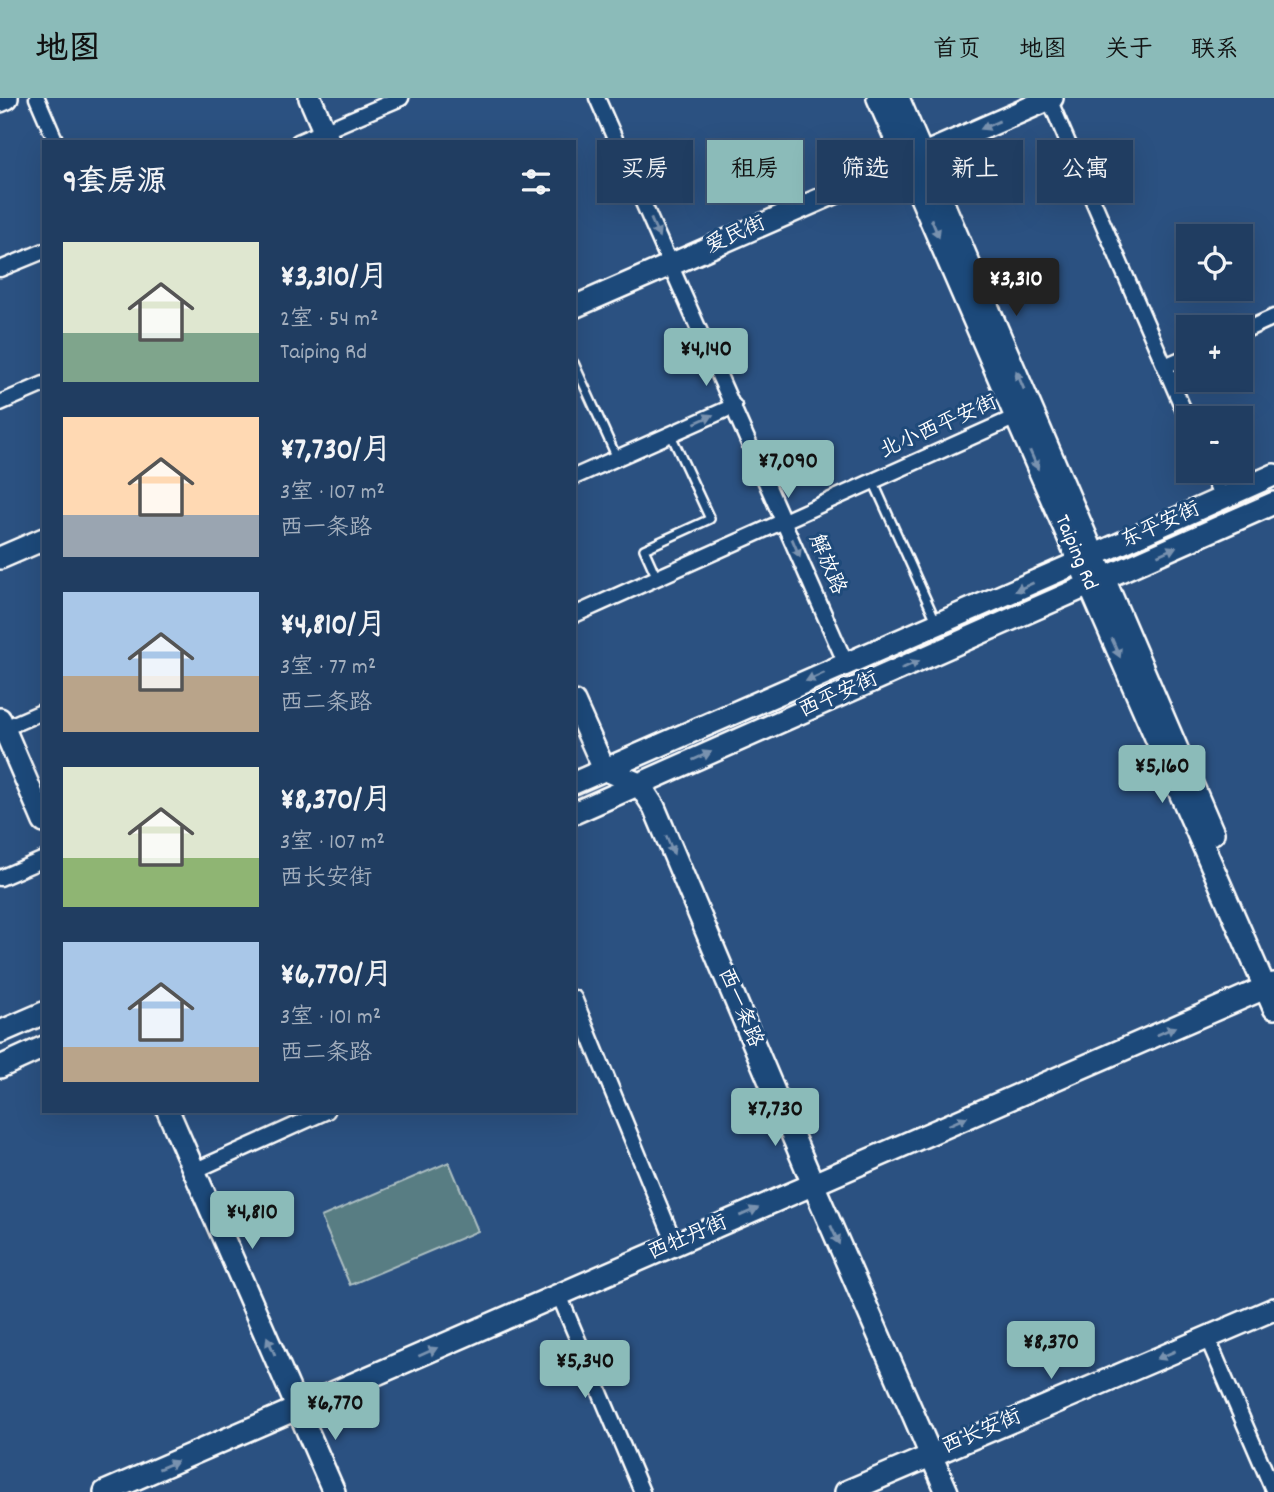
<!DOCTYPE html>
<html lang="zh">
<meta charset="utf-8">
<style>
body{margin:0;font-family:Dekko,"LXGW WenKai TC",sans-serif;background:#2d486a;color:#f1f3f6;height:100vh;display:flex;flex-direction:column;font-size:26px;white-space:nowrap}
*{box-sizing:border-box;margin:0}
p{font-size:23px;color:#a2aebd}
.icon{flex:none;width:38px;height:38px;fill:none;stroke:currentColor;stroke-width:2;stroke-linecap:round;stroke-linejoin:round}
.map{position:relative;flex:1;overflow:hidden}
.sheet{position:absolute;left:42px;top:42px;width:534px;height:973px;display:flex;flex-direction:column;background:#203d61;border-radius:0px;box-shadow:0 7px 28px #0002,0 0 0 2px #3d5676}
.sheet>*{flex:none}
.guide{position:absolute;left:597px;top:42px;width:572px;height:63px;display:flex;gap:14px}
.fabs{position:absolute;left:1176px;top:126px;display:grid;gap:14px}
.fabs a{display:grid;place-items:center;width:77px;height:77px;border-radius:0px;background:#203d61;box-shadow:0 7px 28px #0002,0 0 0 2px #3d5676;font-size:35px}
.price{position:absolute;translate:-50% -60px;padding:0 16px;border-radius:7px;background:#8bbbb9;color:#111;font-size:23px;line-height:46px;filter:drop-shadow(0 2px 4px #0008)}
.price::after{content:'';position:absolute;left:50%;top:42px;width:21px;height:16px;margin-left:-10px;background:inherit;clip-path:polygon(0 0,100% 0,50% 100%)}
.price.selected{background:#222;color:#fff}
ul{padding:0;list-style:none}
li{display:flex;align-items:center;gap:21px;height:175px;padding:0 21px}
li span{display:grid;place-items:center;flex:none;width:196px;height:140px;border-radius:0px;color:#555}
li>.icon{margin-inline-start:auto}
span .icon{width:84px;height:84px;fill:#fffc;stroke-width:1}
li b{font-size:30px}
h2{display:flex;justify-content:space-between;align-items:center;height:84px;padding:0 21px;font-size:30px}
.tag{padding:0 24px;border-radius:0px;background:#203d61;box-shadow:0 7px 28px #0002,0 0 0 2px #3d5676;font-size:24px;line-height:63px}
.tag.selected{background:#8bbbb9;color:#111}
header{display:flex;align-items:center;gap:42px;box-sizing:border-box;height:98px;padding:0 35px;background:#8bbbb9;color:#111}
header strong{font-size:33px}
nav{display:flex;gap:38px;margin-inline-start:auto;font-size:24px}
.map>svg:first-child{display:block}
</style>
<header>
<strong>地图</strong>
<nav><a>首页</a><a>地图</a><a>关于</a><a>联系</a></nav>
</header>
<div class="map">
<svg width="1274" height="1394" viewBox="0 0 1274 1394">
<rect width="100%" height="100%" fill="#2b5181"/>
<filter id="ink" filterUnits="userSpaceOnUse"><feTurbulence type="fractalNoise" baseFrequency=".0143" numOctaves="2"/><feDisplacementMap in="SourceGraphic" scale="14" xChannelSelector="R" yChannelSelector="G"/><feConvolveMatrix kernelMatrix="1 2 1 2 8 2 1 2 1" color-interpolation-filters="sRGB"/></filter>
<g filter="url(#ink)">
<polygon fill="#587d83" stroke="#acbec1" stroke-width="2" points="449,1064 478,1133 350,1187 321,1119"/>
<g fill="none" stroke-linecap="round" stroke-linejoin="round">
<defs>
<g id="lane">
<polyline points="574,265 617,360"/>
<polyline points="873,383 936,523"/>
<polyline points="657,480 644,451 710,421 671,337"/>
</g>
<g id="street">
<polyline points="37,0 56,44"/>
<polyline points="597,0 846,566"/>
<polyline points="1049,1 1188,322"/>
<polyline points="298,44 401,0"/>
<polyline points="0,171 44,153"/>
<polyline points="1241,234 1274,219"/>
<polyline points="1165,268 1188,258"/>
<polyline points="0,305 44,286"/>
<polyline points="1210,373 1222,400"/>
<polyline points="574,379 734,308"/>
<polyline points="574,517 1016,319"/>
<polyline points="0,632 44,613"/>
<polyline points="0,780 44,761"/>
<polyline points="574,900 675,1146"/>
<polyline points="194,1073 327,1013"/>
<polyline points="559,1197 642,1394"/>
<polyline points="1207,1239 1274,1394"/>
</g>
<g id="secondary">
<polyline points="310,0 329,44"/>
<polyline points="878,0 1016,319 1274,910"/>
<polyline points="898,0 1213,735"/>
<polyline points="0,3 7,0"/>
<polyline points="574,209 1052,0"/>
<polyline points="0,460 44,441"/>
<polyline points="574,604 604,671 639,686 654,709 813,1086 947,1394"/>
<polyline points="0,621 44,724"/>
<polyline points="574,685 1086,461 1274,377"/>
<polyline points="574,715 1274,405"/>
<polyline points="0,934 44,915"/>
<polyline points="0,969 44,949"/>
<polyline points="168,1013 334,1394"/>
<polyline points="105,1394 1274,886"/>
<polyline points="846,1394 1274,1211"/>
</g>
</defs>
<use href="#lane" stroke="#fff" stroke-width="12"/>
<use href="#street" stroke="#fff" stroke-width="19"/>
<use href="#secondary" stroke="#fff" stroke-width="26"/>
<use href="#lane" stroke="#1f4a7a" stroke-width="7"/>
<use href="#street" stroke="#1f4a7a" stroke-width="14"/>
<use href="#secondary" stroke="#1f4a7a" stroke-width="21"/>
</g>
<defs><path id="oneway-solid" d="M-6-.8H1V-3.2L6.5 0L1 3.2V.8H-6Z" transform="scale(1.75)"/></defs>
<g fill="#7992af">
<use href="#oneway-solid" transform="translate(990 27) rotate(157)"/>
<use href="#oneway-solid" transform="translate(655 130) rotate(66)"/>
<use href="#oneway-solid" transform="translate(935 130) rotate(67)"/>
<use href="#oneway-solid" transform="translate(1020 282) rotate(-113)"/>
<use href="#oneway-solid" transform="translate(704 321) rotate(-24)"/>
<use href="#oneway-solid" transform="translate(1034 362) rotate(66)"/>
<use href="#oneway-solid" transform="translate(796 450) rotate(67)"/>
<use href="#oneway-solid" transform="translate(1167 453) rotate(-24)"/>
<use href="#oneway-solid" transform="translate(1024 489) rotate(156)"/>
<use href="#oneway-solid" transform="translate(1116 550) rotate(66)"/>
<use href="#oneway-solid" transform="translate(910 567) rotate(-24)"/>
<use href="#oneway-solid" transform="translate(815 579) rotate(156)"/>
<use href="#oneway-solid" transform="translate(702 658) rotate(-24)"/>
<use href="#oneway-solid" transform="translate(670 747) rotate(67)"/>
<use href="#oneway-solid" transform="translate(1166 933) rotate(-24)"/>
<use href="#oneway-solid" transform="translate(958 1023) rotate(-24)"/>
<use href="#oneway-solid" transform="translate(749 1114) rotate(-23)"/>
<use href="#oneway-solid" transform="translate(835 1137) rotate(66)"/>
<use href="#oneway-solid" transform="translate(271 1248) rotate(-114)"/>
<use href="#oneway-solid" transform="translate(428 1254) rotate(-24)"/>
<use href="#oneway-solid" transform="translate(1166 1257) rotate(157)"/>
<use href="#oneway-solid" transform="translate(168 1367) rotate(-23)"/>
</g>
</g>
<g text-anchor="middle" dominant-baseline="central" stroke-width="6" stroke-linejoin="round" paint-order="stroke">
<g font-size="21" fill="#fff" stroke="#1f4a7a">
<text transform="translate(736 138) rotate(-24)">爱民街</text>
<text transform="translate(939 330) rotate(-24)">北小西平安街</text>
<text transform="translate(1161 428) rotate(-24)">东平安街</text>
<text transform="translate(1075 455) rotate(67)">Taiping Rd</text>
<text transform="translate(826 467) rotate(67)">解放路</text>
<text transform="translate(839 598) rotate(-24)">西平安街</text>
<text transform="translate(739 910) rotate(67)">西一条路</text>
<text transform="translate(688 1141) rotate(-23)">西牡丹街</text>
<text transform="translate(982 1335) rotate(-23)">西长安街</text>
</g>
</g>
</svg>
<div class="fabs">
<a><svg class="icon" aria-label="locate" viewBox="0 0 24 24"><circle cx="12" cy="12" r="6"/><path d="M12 2v4M12 18v4M2 12h4M18 12h4"/></svg></a>
<a>+</a>
<a>−</a>
</div>
<b class="price selected" style="left:1016px;top:220px">¥3,310</b>
<b class="price" style="left:706px;top:290px">¥4,140</b>
<b class="price" style="left:788px;top:402px">¥7,090</b>
<b class="price" style="left:1162px;top:707px">¥5,160</b>
<b class="price" style="left:775px;top:1050px">¥7,730</b>
<b class="price" style="left:252px;top:1153px">¥4,810</b>
<b class="price" style="left:1051px;top:1283px">¥8,370</b>
<b class="price" style="left:585px;top:1302px">¥5,340</b>
<b class="price" style="left:335px;top:1344px">¥6,770</b>
<div class="guide">
<a class="tag">买房</a>
<a class="tag selected">租房</a>
<a class="tag">筛选</a>
<a class="tag">新上</a>
<a class="tag">公寓</a>
</div>
<section class="sheet">
<h2>9套房源<svg class="icon" aria-label="filters" viewBox="0 0 24 24"><path d="M4 7h16M4 17h16"/><circle cx="9" cy="7" r="2"/><circle cx="15" cy="17" r="2"/></svg></h2>
<ul>
<li><span style="background:linear-gradient(#dfe7d0 65%,#7fa58c 0)"><svg class="icon" aria-label="home" viewBox="0 0 24 24"><path d="M3 11l9-7 9 7M6 9v11h12V9"/></svg></span><div><b>¥3,310/月</b><p>2室 · 54 m²</p><p>Taiping Rd</p></div></li>
<li><span style="background:linear-gradient(#ffd9b3 70%,#9aa5b1 0)"><svg class="icon" aria-label="home" viewBox="0 0 24 24"><path d="M3 11l9-7 9 7M6 9v11h12V9"/></svg></span><div><b>¥7,730/月</b><p>3室 · 107 m²</p><p>西一条路</p></div></li>
<li><span style="background:linear-gradient(#a9c7e8 60%,#b9a48a 0)"><svg class="icon" aria-label="home" viewBox="0 0 24 24"><path d="M3 11l9-7 9 7M6 9v11h12V9"/></svg></span><div><b>¥4,810/月</b><p>3室 · 77 m²</p><p>西二条路</p></div></li>
<li><span style="background:linear-gradient(#dfe7d0 65%,#8fb573 0)"><svg class="icon" aria-label="home" viewBox="0 0 24 24"><path d="M3 11l9-7 9 7M6 9v11h12V9"/></svg></span><div><b>¥8,370/月</b><p>3室 · 107 m²</p><p>西长安街</p></div></li>
<li><span style="background:linear-gradient(#a9c7e8 75%,#b9a48a 0)"><svg class="icon" aria-label="home" viewBox="0 0 24 24"><path d="M3 11l9-7 9 7M6 9v11h12V9"/></svg></span><div><b>¥6,770/月</b><p>3室 · 101 m²</p><p>西二条路</p></div></li>
</ul>
</section>
</div>
